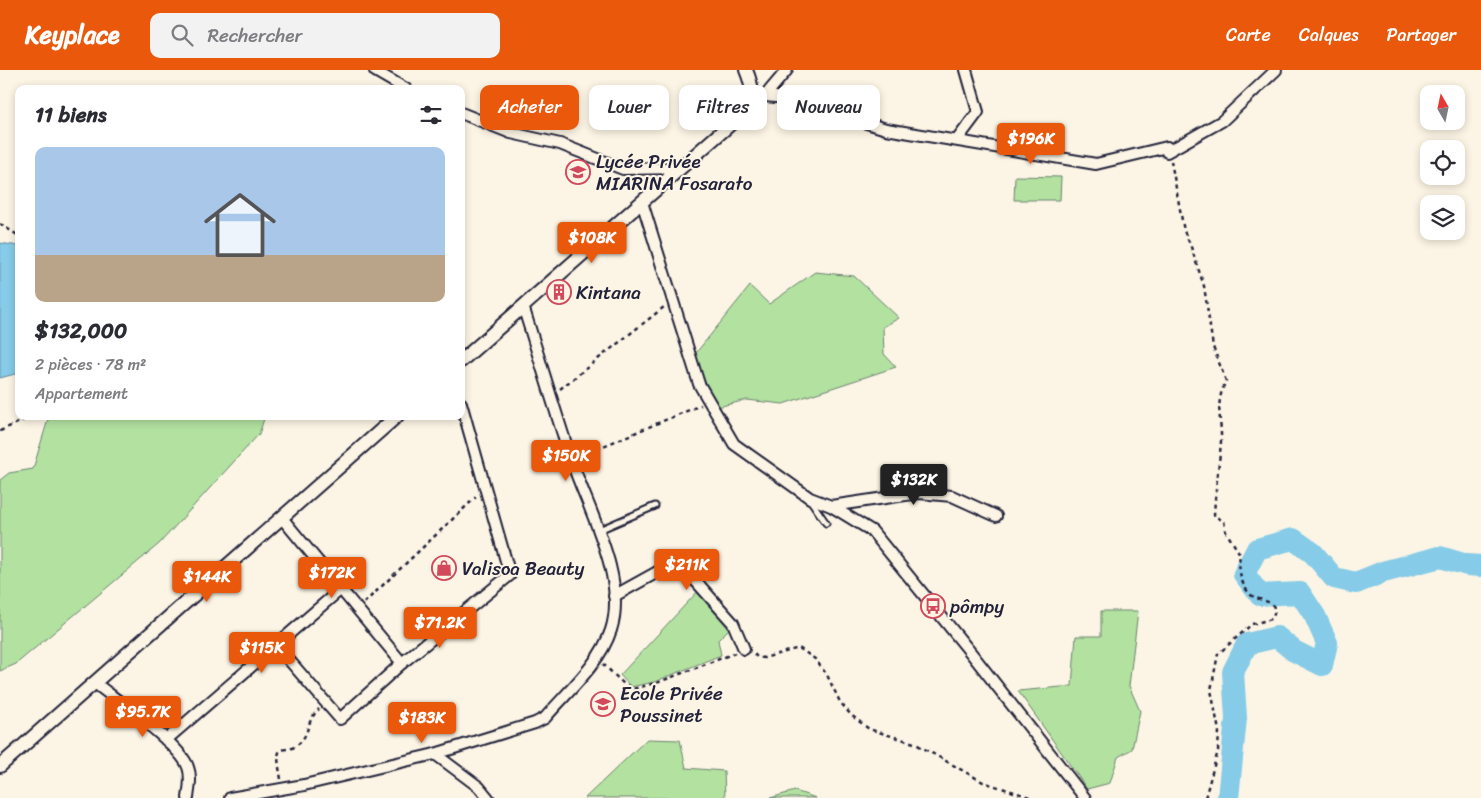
<!DOCTYPE html>
<html lang="fr">
<meta charset="utf-8">
<style>
body{margin:0;font-family:Sriracha,sans-serif;background:#f2f2f3;color:#2b2b33;height:100vh;display:flex;flex-direction:column;font-size:19px;white-space:nowrap}
*{box-sizing:border-box;margin:0}
p{font-size:16px;color:#7c7c81}
.icon{flex:none;width:28px;height:28px;fill:none;stroke:currentColor;stroke-width:2;stroke-linecap:round;stroke-linejoin:round}
.map{position:relative;flex:1;overflow:hidden}
.side{position:absolute;left:15px;top:15px;width:450px;height:335px;display:flex;flex-direction:column;background:#fff;border-radius:10px;box-shadow:0 2px 8px #0003}
.side>*{flex:none}
.top-card{position:absolute;left:480px;top:15px;width:475px;height:45px;display:flex;gap:10px}
.needle{width:32px;rotate:351deg}
.buttons{position:absolute;left:1420px;top:15px;display:grid;gap:10px}
.buttons a{display:grid;place-items:center;width:45px;height:45px;border-radius:10px;background:#fff;box-shadow:0 2px 8px #0003;font-size:25px}
.price{position:absolute;translate:-50% -42px;padding:0 11px;border-radius:5px;background:#ea580c;color:#fff;font-size:16px;line-height:32px;filter:drop-shadow(0 1px 2px #0008)}
.price::after{content:'';position:absolute;left:50%;top:30px;width:15px;height:11px;margin-left:-8px;background:inherit;clip-path:polygon(0 0,100% 0,50% 100%)}
.price.current{background:#222;color:#fff}
ul{padding:0;list-style:none}
li{display:grid;align-content:center;gap:10px;height:265px;padding:0 20px}
li+li{border-top:1px solid #e1e1e2}
li span{display:grid;place-items:center;height:155px;border-radius:10px;color:#555}
li>.icon{margin-inline-start:auto}
span .icon{width:90px;height:90px;fill:#fffc;stroke-width:1}
li b{font-size:21px}
h2{display:flex;justify-content:space-between;align-items:center;height:60px;padding:0 20px;font-size:21px}
.tag{padding:0 18px;border-radius:10px;background:#fff;box-shadow:0 2px 8px #0003;font-size:18px;line-height:45px}
.tag.current{background:#ea580c;color:#fff}
header{display:flex;align-items:center;gap:30px;box-sizing:border-box;height:70px;padding:0 25px;background:#ea580c;color:#fff}
header strong{font-size:24px}
nav{display:flex;gap:28px;margin-inline-start:auto;font-size:18px}
.search{width:350px;height:45px;background:#f2f2f3;display:flex;align-items:center;gap:12px;box-sizing:border-box;padding:0 18px;border-radius:10px;color:#7c7c81;font-size:19px}
.map>svg:first-child{display:block}
</style>
<header>
<strong>Keyplace</strong>
<div class="search"><svg class="icon" aria-label="search" viewBox="0 0 24 24"><circle cx="10" cy="10" r="6"/><path d="M15 15l6 6"/></svg>Rechercher</div>
<nav><a>Carte</a><a>Calques</a><a>Partager</a></nav>
</header>
<div class="map">
<svg width="1481" height="728" viewBox="0 0 1481 728">
<rect width="100%" height="100%" fill="#fcf5e5"/>
<filter id="ink" filterUnits="userSpaceOnUse"><feTurbulence type="fractalNoise" baseFrequency=".02" numOctaves="2"/><feDisplacementMap in="SourceGraphic" scale="10" xChannelSelector="R" yChannelSelector="G"/><feConvolveMatrix kernelMatrix="1 2 1 2 8 2 1 2 1" color-interpolation-filters="sRGB"/></filter>
<g filter="url(#ink)">
<g fill="#b2e1a0" stroke="#6a826e">
<polygon points="1015,106 1061,107 1060,130 1014,130"/>
<polygon points="815,202 854,206 899,248 883,257 884,284 896,297 783,334 747,330 713,338 691,289 750,216 769,234"/>
<polygon points="49,346 265,346 259,364 159,474 16,594 0,601 0,410 9,403 33,399"/>
<polygon points="699,520 727,550 729,559 718,570 721,585 654,612 631,617 620,605"/>
<polygon points="1101,541 1138,541 1129,616 1140,641 1132,679 1118,687 1110,713 1087,719 1018,621 1072,616 1076,566 1101,566"/>
<polygon points="647,669 680,670 686,698 724,701 725,728 585,728"/>
<polygon points="795,721 816,728 770,728"/>
</g>
<polygon fill="#86cbe7" stroke="#5e87a2" points="0,173 19,176 19,303 0,308"/>
<g fill="none" stroke-linecap="round" stroke-linejoin="round">
<polyline stroke="#86cbe7" stroke-width="22" points="1228,728 1236,648 1233,602 1247,574 1277,567 1294,581 1322,595 1327,573 1315,546 1300,523 1260,525 1244,504 1257,479 1293,469 1313,483 1334,508 1356,513 1383,502 1440,487 1467,495 1481,496"/>
<defs>
<g id="service">
<polyline points="811,431 826,453"/>
<polyline points="599,460 655,436"/>
</g>
<g id="minor">
<polyline points="375,1 406,19"/>
<polyline points="753,25 786,28 886,59 1096,94 1167,77 1167,82 1222,51 1276,0"/>
<polyline points="765,26 787,0"/>
<polyline points="461,43 511,63 560,74 623,99 681,98"/>
<polyline points="957,70 978,42 966,0"/>
<polyline points="642,132 699,314 734,374 810,428 831,436 872,461 971,583 1085,728"/>
<polyline points="831,436 919,423 952,426 996,446"/>
<polyline points="282,448 402,593"/>
<polyline points="614,526 661,500 674,495 685,499 733,553 744,579"/>
<polyline points="276,575 340,649 402,593 510,505 461,333"/>
<path d="M 95,613 C 116,630 180,674 188,697 C 192,707 189,719 188,728"/>
<polyline points="166,670 341,519"/>
<polyline points="435,684 479,717 488,728"/>
<path d="M 230,728 L 304,715 L 435,684 L 535,653 L 545,648 C 568,621 600,594 611,560 C 628,508 587,438 571,389 C 554,338 539,287 523,236"/>
</g>
<g id="tertiary">
<path d="M 461,291 L 743,43 C 755,28 753,17 746,0"/>
<polyline points="0,696 397,346"/>
</g>
</defs>
<use href="#service" stroke="#22223b" stroke-width="9"/>
<use href="#minor" stroke="#22223b" stroke-width="14"/>
<use href="#tertiary" stroke="#22223b" stroke-width="16"/>
<g stroke="#22223b" stroke-width="2.5" stroke-dasharray="4 4" stroke-linecap="butt">
<path d="M 1171,91 L 1184,161 L 1190,174 L 1204,216 L 1213,277 L 1226,311 C 1214,335 1222,348 1221,372 C 1219,396 1215,421 1214,446 L 1224,451 L 1226,462 L 1240,484 C 1238,497 1240,515 1251,525 C 1259,532 1282,529 1272,549 L 1252,554 L 1218,584 L 1211,620 L 1219,661 L 1218,681 L 1205,728"/>
<polyline points="0,154 19,166"/>
<polyline points="560,319 664,237"/>
<polyline points="0,361 26,349 28,346"/>
<polyline points="582,385 701,335"/>
<polyline points="364,533 476,427"/>
<polyline points="754,584 757,587 764,588 799,578 815,589 827,605 840,632 851,645 869,659 914,673 983,712 1033,728"/>
<polyline points="603,594 624,614 633,619 659,612 735,583"/>
<path d="M 281,709 C 272,662 286,691 302,670 C 310,660 306,652 319,639"/>
</g>
<use href="#service" stroke="#fcf5e5" stroke-width="5"/>
<use href="#minor" stroke="#fcf5e5" stroke-width="10"/>
<use href="#tertiary" stroke="#fcf5e5" stroke-width="12"/>
</g>
</g>
<defs>
<symbol id="school-ring" viewBox="-11 -11 22 22"><circle r="9.5" fill="#fcf5e5" stroke="#d1495b" stroke-width="1.5"/><path d="M0-5L7-2L0 1L-7-2ZM-4 1L0 2.5L4 1V4Q0 6-4 4Z" fill="#d1495b"/></symbol>
<symbol id="building-ring" viewBox="-11 -11 22 22"><circle r="9.5" fill="#fcf5e5" stroke="#d1495b" stroke-width="1.5"/><path d="M-4-6H4V6H1V3H-1V6H-4ZM-2.5-4.3h1.7v1.8h-1.7ZM.8-4.3h1.7v1.8H.8ZM-2.5-1h1.7V.8h-1.7ZM.8-1h1.7V.8H.8Z" fill="#d1495b"/></symbol>
<symbol id="shop-ring" viewBox="-11 -11 22 22"><circle r="9.5" fill="#fcf5e5" stroke="#d1495b" stroke-width="1.5"/><path d="M-5-2.5h2.3a2.7 3.5 0 0 1 5.4 0H5L5.5 6h-11ZM-1.5-2.5h3a1.5 2.3 0 0 0-3 0Z" fill="#d1495b"/></symbol>
<symbol id="bus-ring" viewBox="-11 -11 22 22"><circle r="9.5" fill="#fcf5e5" stroke="#d1495b" stroke-width="1.5"/><path d="M-5-6H5V4H4V6H2V4H-2V6H-4V4H-5ZM-3.5-4V0h7V-4ZM-3.5 1.2v1.5H-2V1.2ZM2 1.2v1.5H3.5V1.2Z" fill="#d1495b"/></symbol>
</defs>
<g fill-rule="evenodd">
<use href="#school-ring" x="564" y="88" width="28" height="28"/>
<use href="#building-ring" x="545" y="208" width="28" height="28"/>
<use href="#shop-ring" x="430" y="484" width="28" height="28"/>
<use href="#bus-ring" x="919" y="522" width="28" height="28"/>
<use href="#school-ring" x="589" y="620" width="28" height="28"/>
</g>
<g text-anchor="middle" dominant-baseline="central" stroke-width="4" stroke-linejoin="round" paint-order="stroke">
<g font-size="19" fill="#22223b" stroke="#fcf5e5" text-anchor="start">
<text x="596" y="91">Lycée Privée<tspan x="596" dy="22">MIARINA Fosarato</tspan></text>
<text x="576" y="222">Kintana</text>
<text x="462" y="498">Valisoa Beauty</text>
<text x="950" y="536">pômpy</text>
<text x="620" y="623">Ecole Privée<tspan x="620" dy="22">Poussinet</tspan></text>
</g>
</g>
</svg>
<div class="buttons">
<a><svg class="needle" viewBox="-14 -14 28 28"><path d="M0-13l5 13h-10z" fill="#e53935"/><path d="M0 13l5-13h-10z" fill="#7c7c81"/></svg></a>
<a><svg class="icon" aria-label="locate" viewBox="0 0 24 24"><circle cx="12" cy="12" r="6"/><path d="M12 2v4M12 18v4M2 12h4M18 12h4"/></svg></a>
<a><svg class="icon" aria-label="layers" viewBox="0 0 24 24"><path d="M12 4l9 5-9 5-9-5zM3 14l9 5 9-5"/></svg></a>
</div>
<b class="price" style="left:1031px;top:95px">$196K</b>
<b class="price" style="left:592px;top:194px">$108K</b>
<b class="price" style="left:566px;top:412px">$150K</b>
<b class="price current" style="left:914px;top:436px">$132K</b>
<b class="price" style="left:687px;top:521px">$211K</b>
<b class="price" style="left:332px;top:529px">$172K</b>
<b class="price" style="left:207px;top:533px">$144K</b>
<b class="price" style="left:440px;top:579px">$71.2K</b>
<b class="price" style="left:262px;top:604px">$115K</b>
<b class="price" style="left:143px;top:668px">$95.7K</b>
<b class="price" style="left:422px;top:674px">$183K</b>
<div class="top-card">
<a class="tag current">Acheter</a>
<a class="tag">Louer</a>
<a class="tag">Filtres</a>
<a class="tag">Nouveau</a>
</div>
<section class="side">
<h2>11 biens<svg class="icon" aria-label="filters" viewBox="0 0 24 24"><path d="M4 7h16M4 17h16"/><circle cx="9" cy="7" r="2"/><circle cx="15" cy="17" r="2"/></svg></h2>
<ul>
<li><span style="background:linear-gradient(#a9c7e8 70%,#b9a48a 0)"><svg class="icon" aria-label="home" viewBox="0 0 24 24"><path d="M3 11l9-7 9 7M6 9v11h12V9"/></svg></span><div><b>$132,000</b><p>2 pièces · 78 m²</p><p>Appartement</p></div></li>
</ul>
</section>
</div>
